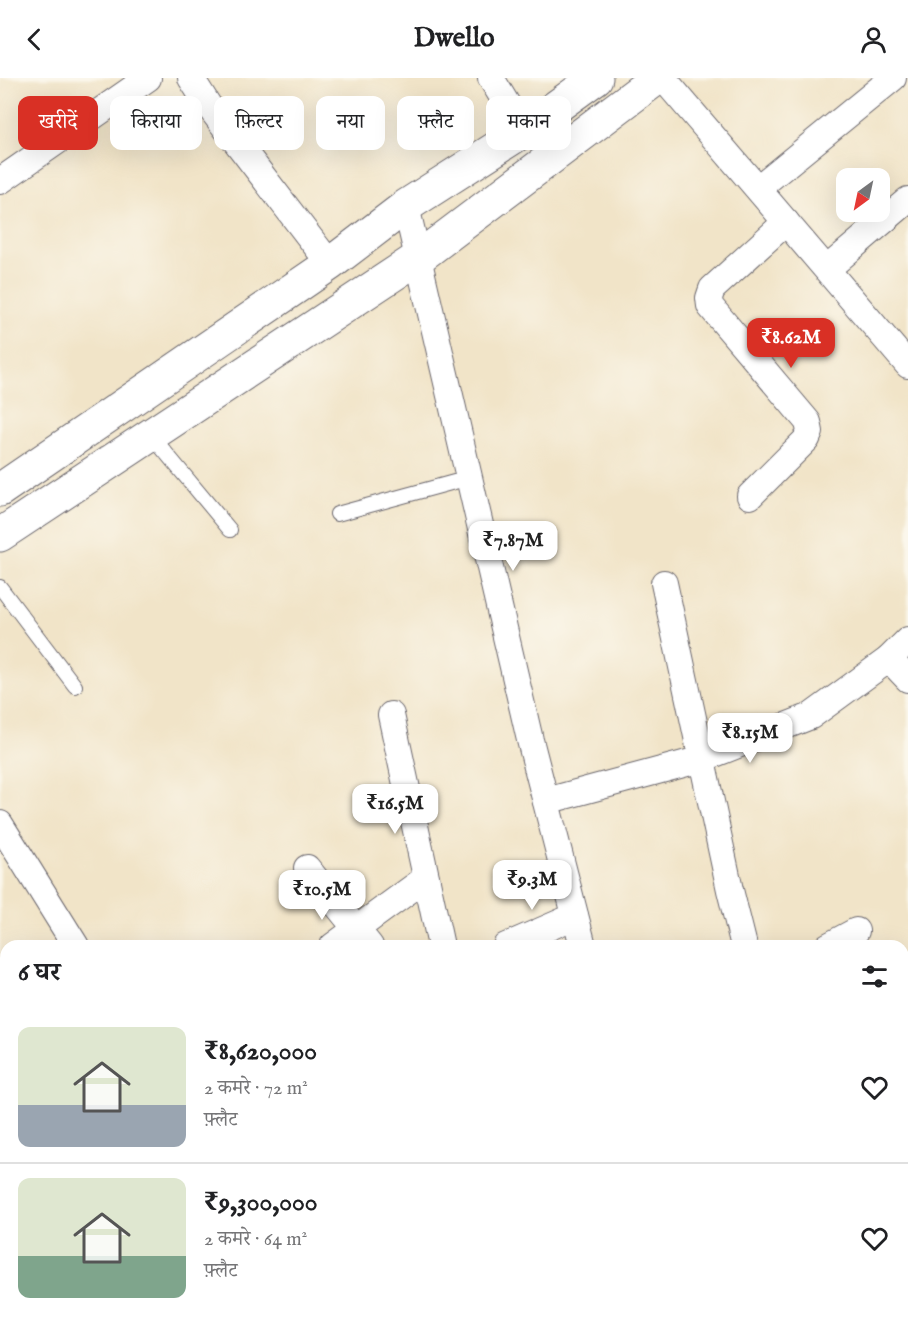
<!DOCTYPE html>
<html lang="hi">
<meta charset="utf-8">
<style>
body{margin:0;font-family:"IM FELL English","Noto Serif Devanagari",serif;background:#f2f2f2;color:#202124;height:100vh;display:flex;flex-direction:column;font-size:22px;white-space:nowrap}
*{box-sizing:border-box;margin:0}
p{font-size:20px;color:#757577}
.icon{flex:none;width:33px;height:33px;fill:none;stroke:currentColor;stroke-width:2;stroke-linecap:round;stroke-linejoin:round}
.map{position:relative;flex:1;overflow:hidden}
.panel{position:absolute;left:0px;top:862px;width:909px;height:386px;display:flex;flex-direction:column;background:#fff;border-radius:18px 18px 0 0;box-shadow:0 6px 24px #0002}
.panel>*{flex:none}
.top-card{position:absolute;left:18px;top:18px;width:600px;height:54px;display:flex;gap:12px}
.needle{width:39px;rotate:213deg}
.tools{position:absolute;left:836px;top:90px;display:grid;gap:12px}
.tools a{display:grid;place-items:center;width:54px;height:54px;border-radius:12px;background:#fff;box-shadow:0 6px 24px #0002;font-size:30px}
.price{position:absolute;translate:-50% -51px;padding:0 14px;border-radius:12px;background:#fff;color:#222;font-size:20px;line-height:39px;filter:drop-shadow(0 2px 3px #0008)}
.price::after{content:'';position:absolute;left:50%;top:36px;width:18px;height:14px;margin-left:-9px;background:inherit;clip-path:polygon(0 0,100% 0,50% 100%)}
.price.on{background:#d93025;color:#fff}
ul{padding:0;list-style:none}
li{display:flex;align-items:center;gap:18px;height:150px;padding:0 18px}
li+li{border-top:2px solid #e0e0e0}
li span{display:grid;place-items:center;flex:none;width:168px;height:120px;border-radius:12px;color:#555}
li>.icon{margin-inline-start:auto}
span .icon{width:72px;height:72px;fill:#fffc;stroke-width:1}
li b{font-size:26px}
h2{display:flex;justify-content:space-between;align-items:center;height:72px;padding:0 18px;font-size:26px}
.chip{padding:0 21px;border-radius:12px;background:#fff;box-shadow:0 6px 24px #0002;font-size:21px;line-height:54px}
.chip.on{background:#d93025;color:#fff}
header{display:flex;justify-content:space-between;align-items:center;height:78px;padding:0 18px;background:#fff;font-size:27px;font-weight:800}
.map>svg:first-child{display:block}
</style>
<header><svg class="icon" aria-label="back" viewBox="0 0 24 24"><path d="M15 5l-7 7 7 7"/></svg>Dwello<svg class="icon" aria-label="person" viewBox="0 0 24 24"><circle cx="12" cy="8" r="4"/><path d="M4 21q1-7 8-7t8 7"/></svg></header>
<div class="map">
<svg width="908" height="1247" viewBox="0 0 908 1247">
<rect width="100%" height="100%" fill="#fbf7ec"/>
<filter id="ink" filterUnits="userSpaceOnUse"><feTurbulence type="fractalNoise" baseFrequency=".0167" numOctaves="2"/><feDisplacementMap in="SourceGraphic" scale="12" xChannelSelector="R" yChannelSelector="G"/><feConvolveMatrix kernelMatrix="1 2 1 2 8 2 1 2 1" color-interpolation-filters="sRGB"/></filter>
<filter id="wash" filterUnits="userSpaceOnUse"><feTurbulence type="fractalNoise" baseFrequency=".008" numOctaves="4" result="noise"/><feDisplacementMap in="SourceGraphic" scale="24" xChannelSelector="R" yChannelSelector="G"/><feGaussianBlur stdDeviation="1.35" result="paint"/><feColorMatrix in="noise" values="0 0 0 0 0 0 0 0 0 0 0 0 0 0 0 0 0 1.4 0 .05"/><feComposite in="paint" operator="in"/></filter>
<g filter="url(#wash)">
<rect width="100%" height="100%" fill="#f1e4c8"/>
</g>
<g filter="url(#ink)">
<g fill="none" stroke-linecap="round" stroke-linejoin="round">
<defs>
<g id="lane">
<polyline points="151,357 230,452"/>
<polyline points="337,436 469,400"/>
<polyline points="0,509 75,608"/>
</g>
<g id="street">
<polyline points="191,0 208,27 330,186"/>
<polyline points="491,0 523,53"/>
<polyline points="663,0 908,287"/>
<polyline points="0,103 148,0"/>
<polyline points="758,110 893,0"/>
<polyline points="406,128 530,662 583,868"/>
<polyline points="827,191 908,122"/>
<polyline points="750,418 807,361 810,354 808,344 710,228 709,220 712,211 786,144"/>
<polyline points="664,505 730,812 744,868"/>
<polyline points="889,581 908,601"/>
<polyline points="391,637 441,868"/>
<polyline points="546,723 702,681 811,638 889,581 908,562"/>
<polyline points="0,746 76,868"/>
<polyline points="307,790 370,868"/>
<polyline points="333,868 426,800"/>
<polyline points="506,868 575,838"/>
<polyline points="828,868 856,853"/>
<polyline points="903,939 908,942"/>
<polyline points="0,1024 6,1033"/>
<polyline points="903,1194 908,1190"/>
<polyline points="33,1242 40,1247"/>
<polyline points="195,1242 197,1247"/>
<polyline points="463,1242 467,1247"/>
<polyline points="677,1242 679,1247"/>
<polyline points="838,1246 842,1242"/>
<polyline points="353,1247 359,1242"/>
<polyline points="573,1247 580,1242"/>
</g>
<g id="primary">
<polyline points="0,412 330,186 406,128 523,53 596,0"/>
<polyline points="0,457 418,180 657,0"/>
</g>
</defs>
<use href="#lane" stroke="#6a666c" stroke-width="16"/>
<use href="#street" stroke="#6a666c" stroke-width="28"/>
<use href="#primary" stroke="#6a666c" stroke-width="35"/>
<use href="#lane" stroke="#fff" stroke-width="14"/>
<use href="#street" stroke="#fff" stroke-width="26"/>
<use href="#primary" stroke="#fff" stroke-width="33"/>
</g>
</g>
</svg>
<div class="tools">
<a><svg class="needle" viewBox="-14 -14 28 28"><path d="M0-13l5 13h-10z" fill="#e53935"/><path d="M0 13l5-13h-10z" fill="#757577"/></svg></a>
</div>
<b class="price on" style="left:791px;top:291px">₹8.62M</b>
<b class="price" style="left:513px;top:494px">₹7.87M</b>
<b class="price" style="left:750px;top:686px">₹8.15M</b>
<b class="price" style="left:395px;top:757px">₹16.5M</b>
<b class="price" style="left:532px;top:833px">₹9.3M</b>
<b class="price" style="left:322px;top:843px">₹10.5M</b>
<div class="top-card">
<a class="chip on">खरीदें</a>
<a class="chip">किराया</a>
<a class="chip">फ़िल्टर</a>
<a class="chip">नया</a>
<a class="chip">फ़्लैट</a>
<a class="chip">मकान</a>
</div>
<section class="panel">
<h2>6 घर<svg class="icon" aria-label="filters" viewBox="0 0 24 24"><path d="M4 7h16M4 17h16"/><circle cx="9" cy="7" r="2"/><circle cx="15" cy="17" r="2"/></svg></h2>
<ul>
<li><span style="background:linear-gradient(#dfe7d0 65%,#9aa5b1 0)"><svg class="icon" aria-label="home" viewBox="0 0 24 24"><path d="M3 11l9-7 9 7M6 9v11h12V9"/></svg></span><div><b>₹8,620,000</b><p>2 कमरे · 72 m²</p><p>फ़्लैट</p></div><svg class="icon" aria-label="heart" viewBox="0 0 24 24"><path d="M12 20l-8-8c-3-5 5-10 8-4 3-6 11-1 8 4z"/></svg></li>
<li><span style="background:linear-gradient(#dfe7d0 65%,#7fa58c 0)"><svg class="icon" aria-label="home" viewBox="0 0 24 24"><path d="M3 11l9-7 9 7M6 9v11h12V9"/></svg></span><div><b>₹9,300,000</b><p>2 कमरे · 64 m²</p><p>फ़्लैट</p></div><svg class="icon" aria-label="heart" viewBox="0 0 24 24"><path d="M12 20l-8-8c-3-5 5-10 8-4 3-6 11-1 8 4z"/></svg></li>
</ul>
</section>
</div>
